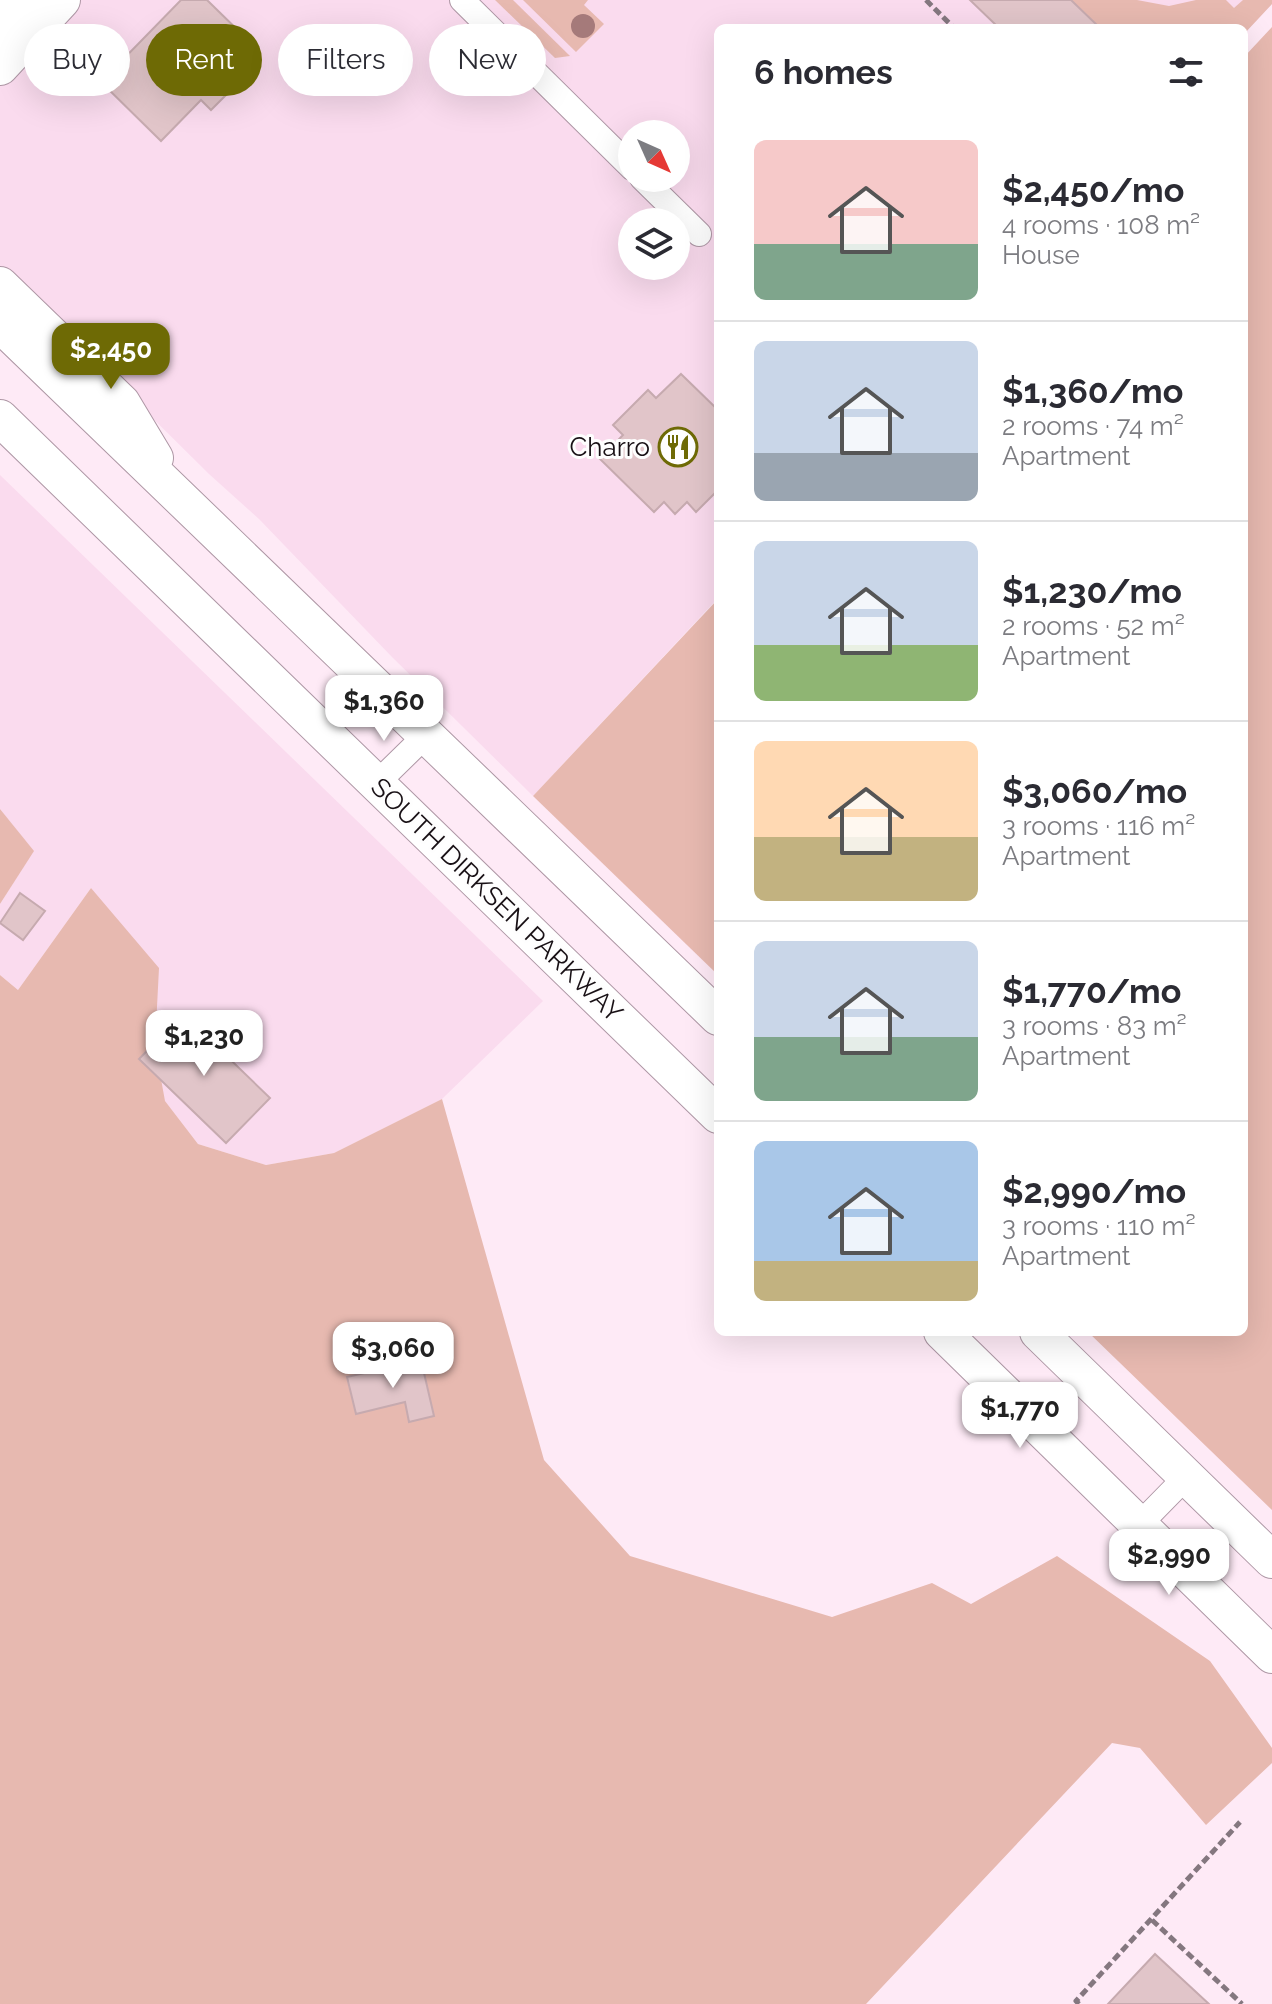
<!DOCTYPE html>
<meta charset="utf-8">
<style>
body{margin:0;font-family:Raleway,sans-serif;background:#f2f2f3;color:#2b2b33;height:100vh;display:flex;flex-direction:column;font-size:30px;white-space:nowrap}
*{box-sizing:border-box;margin:0}
p{font-size:26px;color:#7c7c81}
.icon{flex:none;width:44px;height:44px;fill:none;stroke:currentColor;stroke-width:2;stroke-linecap:round;stroke-linejoin:round}
.map{position:relative;flex:1;overflow:hidden}
.side{position:absolute;left:714px;top:24px;width:534px;height:1312px;display:flex;flex-direction:column;background:#fff;border-radius:12px;box-shadow:0 8px 32px #0002}
.side>*{flex:none}
.banner{position:absolute;left:24px;top:24px;width:570px;height:72px;display:flex;gap:16px}
.needle{width:52px;rotate:135deg}
.buttons{position:absolute;left:618px;top:120px;display:grid;gap:16px}
.buttons a{display:grid;place-items:center;width:72px;height:72px;border-radius:50%;background:#fff;box-shadow:0 8px 32px #0002;font-size:40px}
.price{position:absolute;translate:-50% -68px;padding:0 18px;border-radius:16px;background:#fff;color:#222;font-size:26px;line-height:52px;filter:drop-shadow(0 2px 4px #0008)}
.price::after{content:'';position:absolute;left:50%;top:48px;width:24px;height:18px;margin-left:-12px;background:inherit;clip-path:polygon(0 0,100% 0,50% 100%)}
.price.selected{background:#6e6a05;color:#fff}
ul{padding:0;list-style:none}
li{display:flex;align-items:center;gap:24px;height:200px;padding:0 40px}
li+li{border-top:2px solid #e1e1e2}
li span{display:grid;place-items:center;flex:none;width:224px;height:160px;border-radius:12px;color:#555}
li>.icon{margin-inline-start:auto}
span .icon{width:96px;height:96px;fill:#fffc;stroke-width:1}
li b{font-size:34px}
h2{display:flex;justify-content:space-between;align-items:center;height:96px;padding:0 40px;font-size:34px}
.pill{padding:0 28px;border-radius:36px;background:#fff;box-shadow:0 8px 32px #0002;font-size:28px;line-height:72px}
.pill.selected{background:#6e6a05;color:#fff}
.map>svg:first-child{display:block}
</style>
<div class="map">
<svg width="1272" height="2004" viewBox="0 0 1272 2004">
<rect width="100%" height="100%" fill="#feeaf6"/>
<g fill="#fadbee" fill-rule="evenodd">
<path d="M 0,0 L 1272,0 L 1272,4 L 1244,34 L 1244,28 L 718,28 L 718,598 L 533,796 L 392,657 L 259,519 L 209,474 L 0,267 ZM 632,134 L 676,134 L 676,178 L 632,178 ZM 632,222 L 676,222 L 676,266 L 632,266 Z"/>
<polygon points="0,475 543,1001 442,1099 334,1153 266,1165 198,1144 164,1100 155,1046 91,888 18,990 0,975 0,904 33,851 0,809"/>
</g>
<g fill="#e7b9b0">
<polygon points="495,0 513,0 570,56 555,58"/>
<polygon points="523,0 588,0 584,5 604,24 576,52"/>
<polygon points="1071,0 1137,0 1169,6 1196,0 1226,0 1234,8 1243,0 1272,0 1272,4 1244,34 1244,28 1100,28"/>
<polygon points="1272,27 1272,1510 1088,1332 1244,1332 1244,57"/>
<polygon points="718,599 718,975 533,796"/>
<polygon points="0,809 34,851 0,904"/>
<polygon points="91,888 159,968 155,1046 165,1101 198,1144 266,1165 334,1153 442,1099 544,1460 630,1556 832,1617 932,1583 971,1604 1057,1556 1210,1661 1272,1748 1272,1763 1206,1825 1140,1748 1112,1743 866,2004 0,2004 0,975 18,990"/>
</g>
<g fill="#e1c5c9" stroke="#c6aaaf" stroke-width="2">
<polygon points="181,0 207,0 252,44 231,64 235,68 223,80 232,89 211,110 201,100 161,141 101,82"/>
<polygon points="970,0 1071,0 1100,28 999,28"/>
<polygon points="681,374 718,410 718,490 696,512 687,502 675,514 664,502 654,512 600,459 623,435 613,425 648,390 656,398"/>
<polygon points="20,893 45,911 23,940 0,923"/>
<polygon points="183,1014 270,1098 226,1143 139,1059"/>
<polygon points="421,1360 434,1416 409,1422 405,1402 356,1414 347,1377"/>
<polygon points="1155,1954 1209,2004 1108,2004"/>
</g>
<g fill="none" stroke-linecap="round" stroke-linejoin="round">
<defs>
<g id="minor">
<polyline points="462,0 632,168"/>
<polyline points="642,178 699,234"/>
<polyline points="376,784 425,736"/>
<polyline points="1139,1525 1186,1477"/>
</g>
<g id="secondary">
<polyline points="0,23 8,15 38,0"/>
<polyline points="0,67 62,0"/>
<polyline points="0,285 122,403 155,458"/>
<polyline points="0,324 718,1017"/>
<polyline points="0,418 718,1115"/>
<polyline points="942,1332 1272,1655"/>
<polyline points="1038,1332 1272,1560"/>
</g>
</defs>
<use href="#minor" stroke="#ae97a5" stroke-width="26"/>
<use href="#secondary" stroke="#ae97a5" stroke-width="38"/>
<g stroke="#84777f" stroke-width="5" stroke-dasharray="8 4" stroke-linecap="butt">
<polyline points="926,0 954,28"/>
<polyline points="1152,1920 1242,2004"/>
<polyline points="1079,2004 1076,2001 1240,1822"/>
</g>
<use href="#minor" stroke="#fff" stroke-width="24"/>
<use href="#secondary" stroke="#fff" stroke-width="36"/>
</g>
<circle fill="#a57a7a" cx="583" cy="26" r="12"/>
<defs>
<symbol id="restaurant-ring" viewBox="-11 -11 22 22"><circle r="9.5" fill="#fefefe" stroke="#6e6a05" stroke-width="1.5"/><path d="M-5-6h1v4h1v-4h1v4h1v-4h1v5L-1.5 .5V6h-2V.5L-5-1ZM5-6V6H3V1.5H1.5Q1.5-4 5-6Z" fill="#6e6a05"/></symbol>
</defs>
<g fill-rule="evenodd">
<use href="#restaurant-ring" x="656" y="425" width="44" height="44"/>
</g>
<g text-anchor="middle" dominant-baseline="central" stroke-width="6" stroke-linejoin="round" paint-order="stroke">
<g font-size="26" fill="#181015" stroke="#fefefe" text-anchor="end">
<text x="650" y="447">Charro</text>
</g>
<g font-size="26" fill="#181015" stroke="#fefefe">
<text transform="translate(497 900) rotate(44)">SOUTH DIRKSEN PARKWAY</text>
</g>
</g>
</svg>
<div class="buttons">
<a><svg class="needle" viewBox="-14 -14 28 28"><path d="M0-13l5 13h-10z" fill="#e53935"/><path d="M0 13l5-13h-10z" fill="#7c7c81"/></svg></a>
<a><svg class="icon" aria-label="layers" viewBox="0 0 24 24"><path d="M12 4l9 5-9 5-9-5zM3 14l9 5 9-5"/></svg></a>
</div>
<b class="price selected" style="left:111px;top:391px">$2,450</b>
<b class="price" style="left:384px;top:743px">$1,360</b>
<b class="price" style="left:204px;top:1078px">$1,230</b>
<b class="price" style="left:393px;top:1390px">$3,060</b>
<b class="price" style="left:1020px;top:1450px">$1,770</b>
<b class="price" style="left:1169px;top:1597px">$2,990</b>
<div class="banner">
<a class="pill">Buy</a>
<a class="pill selected">Rent</a>
<a class="pill">Filters</a>
<a class="pill">New</a>
</div>
<section class="side">
<h2>6 homes<svg class="icon" aria-label="filters" viewBox="0 0 24 24"><path d="M4 7h16M4 17h16"/><circle cx="9" cy="7" r="2"/><circle cx="15" cy="17" r="2"/></svg></h2>
<ul>
<li><span style="background:linear-gradient(#f6c9c9 65%,#7fa58c 0)"><svg class="icon" aria-label="home" viewBox="0 0 24 24"><path d="M3 11l9-7 9 7M6 9v11h12V9"/></svg></span><div><b>$2,450/mo</b><p>4 rooms · 108 m²</p><p>House</p></div></li>
<li><span style="background:linear-gradient(#c9d6e8 70%,#9aa5b1 0)"><svg class="icon" aria-label="home" viewBox="0 0 24 24"><path d="M3 11l9-7 9 7M6 9v11h12V9"/></svg></span><div><b>$1,360/mo</b><p>2 rooms · 74 m²</p><p>Apartment</p></div></li>
<li><span style="background:linear-gradient(#c9d6e8 65%,#8fb573 0)"><svg class="icon" aria-label="home" viewBox="0 0 24 24"><path d="M3 11l9-7 9 7M6 9v11h12V9"/></svg></span><div><b>$1,230/mo</b><p>2 rooms · 52 m²</p><p>Apartment</p></div></li>
<li><span style="background:linear-gradient(#ffd9b3 60%,#c2b280 0)"><svg class="icon" aria-label="home" viewBox="0 0 24 24"><path d="M3 11l9-7 9 7M6 9v11h12V9"/></svg></span><div><b>$3,060/mo</b><p>3 rooms · 116 m²</p><p>Apartment</p></div></li>
<li><span style="background:linear-gradient(#c9d6e8 60%,#7fa58c 0)"><svg class="icon" aria-label="home" viewBox="0 0 24 24"><path d="M3 11l9-7 9 7M6 9v11h12V9"/></svg></span><div><b>$1,770/mo</b><p>3 rooms · 83 m²</p><p>Apartment</p></div></li>
<li><span style="background:linear-gradient(#a9c7e8 75%,#c2b280 0)"><svg class="icon" aria-label="home" viewBox="0 0 24 24"><path d="M3 11l9-7 9 7M6 9v11h12V9"/></svg></span><div><b>$2,990/mo</b><p>3 rooms · 110 m²</p><p>Apartment</p></div></li>
</ul>
</section>
</div>
